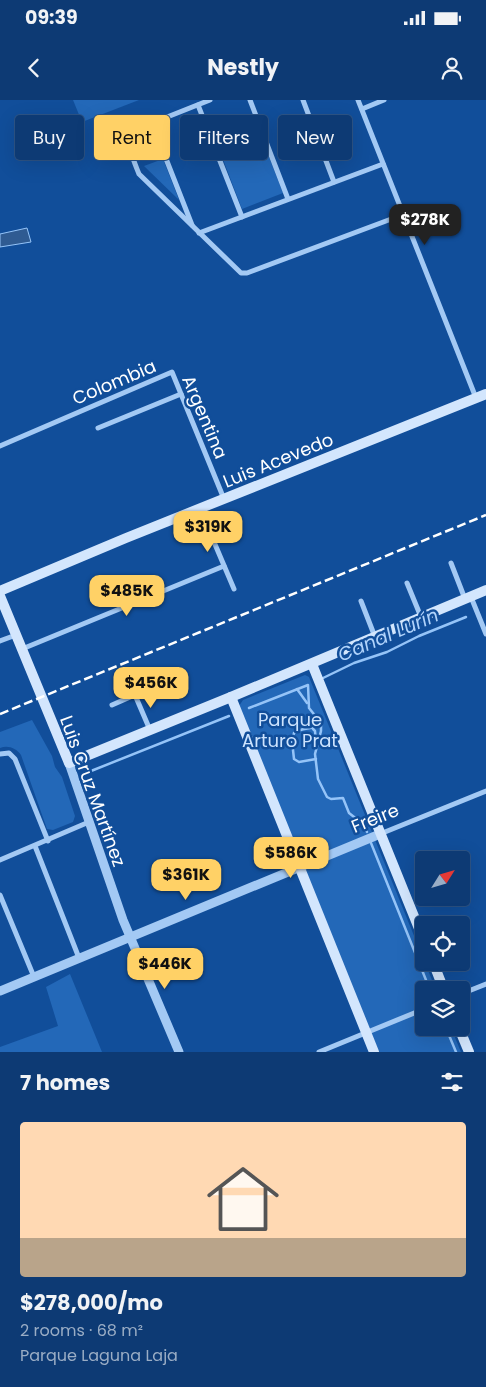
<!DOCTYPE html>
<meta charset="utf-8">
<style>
body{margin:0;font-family:Poppins,sans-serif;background:#1b457c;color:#f1f3f6;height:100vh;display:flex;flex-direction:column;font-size:19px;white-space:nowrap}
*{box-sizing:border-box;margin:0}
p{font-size:16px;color:#9aadc5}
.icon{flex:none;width:28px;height:28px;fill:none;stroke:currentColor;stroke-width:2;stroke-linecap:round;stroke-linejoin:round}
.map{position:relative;height:952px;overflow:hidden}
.drawer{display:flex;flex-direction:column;background:#0d3a74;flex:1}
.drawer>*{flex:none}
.banner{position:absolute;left:15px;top:15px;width:456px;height:45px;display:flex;gap:10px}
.needle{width:32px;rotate:53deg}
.controls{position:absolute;left:415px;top:751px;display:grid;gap:10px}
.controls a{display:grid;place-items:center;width:55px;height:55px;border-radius:5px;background:#0d3a74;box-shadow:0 5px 20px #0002,0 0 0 1px #2d5486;font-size:25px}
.price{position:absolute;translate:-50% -42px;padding:0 11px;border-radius:10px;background:#ffd166;color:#111;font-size:16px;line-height:32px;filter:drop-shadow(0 1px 2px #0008)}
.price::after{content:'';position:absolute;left:50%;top:30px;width:15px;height:11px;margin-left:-8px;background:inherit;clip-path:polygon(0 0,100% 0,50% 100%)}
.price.on{background:#222;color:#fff}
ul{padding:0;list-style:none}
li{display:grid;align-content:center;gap:10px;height:265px;padding:0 20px}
li span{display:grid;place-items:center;height:155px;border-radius:5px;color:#555}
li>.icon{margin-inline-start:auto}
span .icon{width:90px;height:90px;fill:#fffc;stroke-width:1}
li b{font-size:21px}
h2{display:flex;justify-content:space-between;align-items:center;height:60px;padding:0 20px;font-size:21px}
.chip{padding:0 18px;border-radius:5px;background:#0d3a74;box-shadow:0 5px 20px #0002,0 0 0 1px #2d5486;font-size:18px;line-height:45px}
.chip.on{background:#ffd166;color:#111}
.status{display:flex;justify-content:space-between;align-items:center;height:35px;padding:0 25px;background:#0d3a74;direction:ltr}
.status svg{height:14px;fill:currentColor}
header{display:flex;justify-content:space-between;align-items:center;height:65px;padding:0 20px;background:#0d3a74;font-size:22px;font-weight:700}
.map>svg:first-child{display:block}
</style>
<div class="status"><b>09:39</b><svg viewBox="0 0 49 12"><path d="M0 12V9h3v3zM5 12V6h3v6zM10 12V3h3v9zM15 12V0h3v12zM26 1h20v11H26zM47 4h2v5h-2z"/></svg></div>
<header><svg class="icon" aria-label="back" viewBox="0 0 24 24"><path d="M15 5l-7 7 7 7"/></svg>Nestly<svg class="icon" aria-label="person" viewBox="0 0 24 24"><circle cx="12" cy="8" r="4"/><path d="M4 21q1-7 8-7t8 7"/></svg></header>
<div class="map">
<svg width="486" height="952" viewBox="0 0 486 952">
<rect width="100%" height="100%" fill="#114e9a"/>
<g fill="#2368b8">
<polygon points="73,0 139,0 82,22"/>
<polygon points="255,21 283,93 242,109 214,36"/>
<polygon points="163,59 179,100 144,66"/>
<polygon points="305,575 309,577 436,890 424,890 424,928 451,928 461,952 379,952 239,606 243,600"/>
<path d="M 32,620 L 52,656 L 55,667 L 62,677 L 75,716 L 73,722 L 53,730 L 47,729 L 21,655 C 16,648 8,645 0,648 L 0,632 Z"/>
<polygon points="70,874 102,952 0,952 0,947 58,926 46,887"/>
</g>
<polygon fill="#2f5b92" stroke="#95c4f8" points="27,128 31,142 0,147 0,134"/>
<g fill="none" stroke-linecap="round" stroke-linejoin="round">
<g stroke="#95c4f8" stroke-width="2.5">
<polyline points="321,579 354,563 387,552 419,536 466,517"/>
<polyline points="297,589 307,603"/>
<polyline points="249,608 308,585 309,608 321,623 321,631 315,654 318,679 327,697 331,699 343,698 349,713 363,724 367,732"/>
<polyline points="313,629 315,631 316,642"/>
<path d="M 316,659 L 299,662 L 294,659 L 292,641 L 294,633 C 303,626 313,631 321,623"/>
<polyline points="91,671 229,616"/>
<polyline points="371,743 430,890"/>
<polyline points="446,928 456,952"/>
</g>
<g stroke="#a3c9f4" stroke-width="5">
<path d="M 210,0 L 132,31 C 127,47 133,59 139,74 L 241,173 L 247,173 L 402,115"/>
<polyline points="250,0 288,99"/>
<polyline points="303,0 334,82"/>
<polyline points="358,0 476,298"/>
<polyline points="198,5 242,117"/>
<polyline points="362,9 384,0"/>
<polyline points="152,23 192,125"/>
<polyline points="199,133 383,64"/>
<polyline points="98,328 181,294"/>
<polyline points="0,346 172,272 224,399"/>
<polyline points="200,409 234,489"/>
<polyline points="451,463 465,499"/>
<polyline points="407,483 421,517"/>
<polyline points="471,497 486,534"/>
<polyline points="361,501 375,537"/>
<polyline points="0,541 16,535"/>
<polyline points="22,549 224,466"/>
<polyline points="135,595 150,630"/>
<polyline points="112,605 146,590"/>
<polyline points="0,654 9,653 15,659 48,741"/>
<polyline points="380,734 486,691"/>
<polyline points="35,746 79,858"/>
<polyline points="0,760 89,722"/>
<polyline points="0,795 34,877"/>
<polyline points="461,894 486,884"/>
<polyline points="319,952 424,909"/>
</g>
<g stroke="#a3c9f4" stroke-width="9">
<polyline points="69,663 123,820 179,952"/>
<polyline points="0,891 380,734"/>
</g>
<g stroke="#d3e6fd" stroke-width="10">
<polyline points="0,491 126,438 486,294"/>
<polyline points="0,496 69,663 231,597 486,490"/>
<polyline points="312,564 424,841"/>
<polyline points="231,597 374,952"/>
<polyline points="433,862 444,890"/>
<polyline points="459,928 469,952"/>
</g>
<polyline stroke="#fff" stroke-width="2.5" stroke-dasharray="9 4" stroke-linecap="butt" points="0,614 486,415"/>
</g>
<g text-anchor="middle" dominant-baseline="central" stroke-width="5" stroke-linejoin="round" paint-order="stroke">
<g font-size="18" fill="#fff" stroke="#114e9a">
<text transform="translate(114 282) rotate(-23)">Colombia</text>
<text transform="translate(205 317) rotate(67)">Argentina</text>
<text transform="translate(278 360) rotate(-22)">Luis Acevedo</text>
<text transform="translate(93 691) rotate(70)">Luis Cruz Martínez</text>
<text transform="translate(375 718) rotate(-22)">Freire</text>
</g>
<g font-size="18" fill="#cce3fe" stroke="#114e9a">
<text x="290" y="619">Parque<tspan x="290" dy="21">Arturo Prat</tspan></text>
</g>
<g font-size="19" font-style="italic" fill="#b0d3fb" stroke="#114e9a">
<text transform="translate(388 535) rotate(-23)">Canal Lurín</text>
</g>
</g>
</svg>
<div class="controls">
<a><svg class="needle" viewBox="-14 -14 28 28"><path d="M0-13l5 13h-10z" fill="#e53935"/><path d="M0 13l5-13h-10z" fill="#9aadc5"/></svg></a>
<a><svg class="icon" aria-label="locate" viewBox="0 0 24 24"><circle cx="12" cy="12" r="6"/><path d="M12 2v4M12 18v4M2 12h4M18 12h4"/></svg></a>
<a><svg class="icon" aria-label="layers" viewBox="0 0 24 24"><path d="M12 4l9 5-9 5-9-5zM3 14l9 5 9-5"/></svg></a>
</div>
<b class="price on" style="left:425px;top:146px">$278K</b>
<b class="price" style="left:208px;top:453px">$319K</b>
<b class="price" style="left:127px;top:517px">$485K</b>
<b class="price" style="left:151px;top:609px">$456K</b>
<b class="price" style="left:291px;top:779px">$586K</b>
<b class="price" style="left:186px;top:801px">$361K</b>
<b class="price" style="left:165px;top:890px">$446K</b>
<div class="banner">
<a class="chip">Buy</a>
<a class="chip on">Rent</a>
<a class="chip">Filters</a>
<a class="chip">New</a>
</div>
</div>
<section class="drawer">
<h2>7 homes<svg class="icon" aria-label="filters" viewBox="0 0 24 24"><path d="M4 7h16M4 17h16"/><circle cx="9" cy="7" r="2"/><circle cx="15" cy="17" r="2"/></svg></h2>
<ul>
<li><span style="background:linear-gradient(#ffd9b3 75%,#b9a48a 0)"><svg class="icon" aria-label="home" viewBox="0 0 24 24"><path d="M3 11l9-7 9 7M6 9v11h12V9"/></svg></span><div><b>$278,000/mo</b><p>2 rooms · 68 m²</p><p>Parque Laguna Laja</p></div></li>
</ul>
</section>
